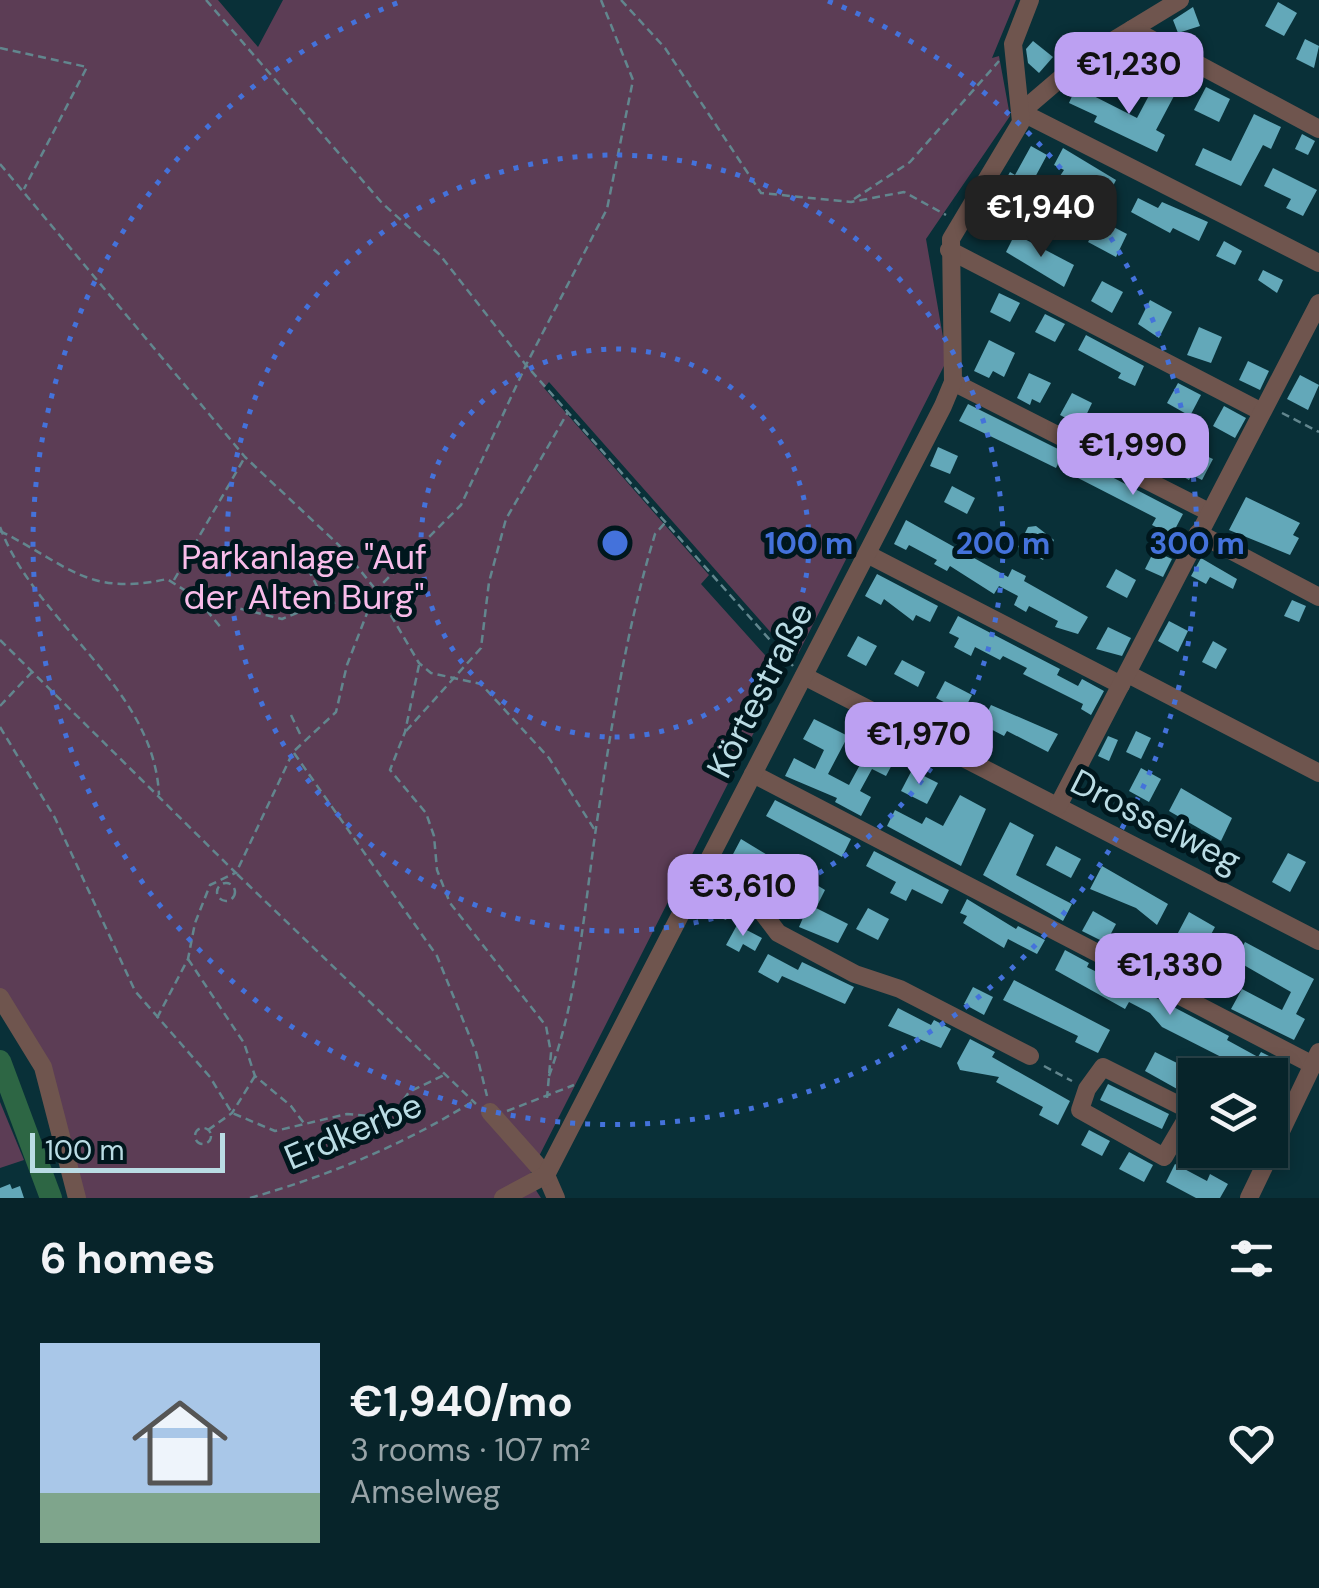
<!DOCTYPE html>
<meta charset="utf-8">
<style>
body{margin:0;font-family:"DM Sans",sans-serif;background:#153036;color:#f1f3f6;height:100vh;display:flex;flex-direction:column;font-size:38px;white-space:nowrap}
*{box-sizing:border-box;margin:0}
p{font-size:32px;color:#98a4a8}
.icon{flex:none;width:55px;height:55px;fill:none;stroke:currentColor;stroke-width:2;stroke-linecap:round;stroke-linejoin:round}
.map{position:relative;height:1198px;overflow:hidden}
.drawer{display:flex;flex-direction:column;background:#07242a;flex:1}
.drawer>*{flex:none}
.fabs{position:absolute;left:1178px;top:1058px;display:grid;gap:20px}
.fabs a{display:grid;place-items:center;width:110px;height:110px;border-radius:0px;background:#07242a;box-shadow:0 5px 15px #0003,0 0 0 2px #284147;font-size:50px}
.scale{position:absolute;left:30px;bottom:25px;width:195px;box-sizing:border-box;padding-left:10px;border:5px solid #badce4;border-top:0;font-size:28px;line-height:35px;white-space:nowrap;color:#badce4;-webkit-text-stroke:8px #00171d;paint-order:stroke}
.price{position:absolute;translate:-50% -85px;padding:0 22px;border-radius:20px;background:#bca0f2;color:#111;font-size:32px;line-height:65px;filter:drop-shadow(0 2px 5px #0008)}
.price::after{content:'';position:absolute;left:50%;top:60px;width:30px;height:22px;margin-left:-15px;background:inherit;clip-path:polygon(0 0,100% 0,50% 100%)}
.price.selected{background:#222;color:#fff}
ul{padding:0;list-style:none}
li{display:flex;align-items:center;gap:30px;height:250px;padding:0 40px}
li+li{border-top:2px solid #284147}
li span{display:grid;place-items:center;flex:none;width:280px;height:200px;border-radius:0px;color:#555}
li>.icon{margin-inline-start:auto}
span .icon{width:120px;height:120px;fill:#fffc;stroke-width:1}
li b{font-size:42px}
h2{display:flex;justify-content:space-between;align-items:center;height:120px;padding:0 40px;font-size:42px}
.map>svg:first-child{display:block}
</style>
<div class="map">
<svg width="1319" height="1198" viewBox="0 0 1319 1198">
<rect width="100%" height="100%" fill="#093038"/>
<g fill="#5c3d55">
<polygon points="0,0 218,0 258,47 283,0 1016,0 992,58 999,56 1010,116 926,239 947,360 798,654 790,654 549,382 544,388 709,575 701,584 783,675 528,1178 541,1198 81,1198 47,1065 0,989"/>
<polygon points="0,1102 24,1160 0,1168"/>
</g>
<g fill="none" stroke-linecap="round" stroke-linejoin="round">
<polyline stroke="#2d6644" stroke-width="22" points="0,1061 51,1198"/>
</g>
<g fill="#63a8b9">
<polygon points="1278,2 1297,13 1284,36 1265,26"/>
<polygon points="1193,7 1200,26 1178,33 1173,20"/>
<polygon points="1305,39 1319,46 1314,68 1296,59"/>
<polygon points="1033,41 1053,57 1039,73 1028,63 1026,49"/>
<polygon points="1137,50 1155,58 1147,76 1129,67"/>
<polygon points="1154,86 1174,96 1156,130 1165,135 1157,152 1094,122 1097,116 1069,103 1076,87 1137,118"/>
<polygon points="1206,87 1230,99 1219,122 1194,110"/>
<polygon points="1254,114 1281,127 1271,149 1263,145 1241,186 1195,165 1203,148 1231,161"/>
<polygon points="1302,134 1315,141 1308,155 1295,149"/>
<polygon points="1031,146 1047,155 1019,207 997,195 1010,172 1015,175"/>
<polygon points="1063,148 1116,180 1104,204 1060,176 1064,170 1054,165"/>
<polygon points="1273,168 1317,190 1303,216 1286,208 1291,199 1264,186"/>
<polygon points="1138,198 1158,208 1162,202 1208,222 1199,241 1173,228 1170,233 1131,212"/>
<polygon points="1100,220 1127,234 1116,257 1088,242"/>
<polygon points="1015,234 1074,265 1064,287 1006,252"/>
<polygon points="1224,241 1242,251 1235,265 1216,256"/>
<polygon points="1263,270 1283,280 1277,293 1258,280"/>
<polygon points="1102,281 1123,292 1112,313 1091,301"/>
<polygon points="999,293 1020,303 1010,322 990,312"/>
<polygon points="1150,300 1172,312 1159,338 1138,324"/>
<polygon points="1045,314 1065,324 1055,342 1035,332"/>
<polygon points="1199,327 1222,337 1211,363 1187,355"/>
<polygon points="1086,335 1144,366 1135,386 1118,378 1121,373 1078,350"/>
<polygon points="989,340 1015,353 1004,377 993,371 989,378 974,371"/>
<polygon points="1248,361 1269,371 1260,390 1239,380"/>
<polygon points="1029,373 1051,383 1040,403 1032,399 1030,405 1017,398"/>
<polygon points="1300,375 1319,385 1308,410 1287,399"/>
<polygon points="1178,383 1201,395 1190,416 1167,403"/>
<polygon points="1072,393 1092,403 1081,426 1060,415"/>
<polygon points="968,404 1064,452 1056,468 959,421"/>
<polygon points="1224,406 1246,418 1235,438 1213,426"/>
<polygon points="1118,417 1213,459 1202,480 1192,475 1189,480 1178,474 1181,469 1155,457 1153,460 1106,441"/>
<polygon points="938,447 958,456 950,474 930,466"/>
<polygon points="1085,463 1183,514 1172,535 1152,525 1156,518 1078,478"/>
<polygon points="952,486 975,498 967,514 944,502"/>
<polygon points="1246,497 1300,523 1293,535 1299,538 1290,555 1229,530"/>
<polygon points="906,520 1008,577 1012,569 1026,576 1024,581 1088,617 1078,634 1055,627 1058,621 1029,606 1026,612 1014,605 1018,596 999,586 994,594 950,566 947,571 934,564 937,560 909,545 906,550 894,544"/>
<polygon points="1036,526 1054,540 1043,560 1018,547 1028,527"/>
<polygon points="1154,551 1172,559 1163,577 1145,569"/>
<polygon points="1201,558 1237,579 1233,589 1210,577 1206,584 1191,576"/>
<polygon points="1116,569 1136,580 1127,598 1106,587"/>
<polygon points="877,574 938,606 930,622 916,615 913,621 884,599 881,605 865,596"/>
<polygon points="1292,600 1306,606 1299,622 1284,616"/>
<polygon points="958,616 1060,669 1057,675 1078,686 1082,679 1104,691 1091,715 1081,709 1083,704 1023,674 1027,668 1003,656 1000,660 975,647 971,656 954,647 959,638 949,633"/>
<polygon points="1169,621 1188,631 1178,652 1158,641"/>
<polygon points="1108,627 1131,638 1122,656 1096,649"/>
<polygon points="858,636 877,646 866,666 847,656"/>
<polygon points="1213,641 1227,649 1216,669 1202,662"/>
<polygon points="902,660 925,672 918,687 894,674"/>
<polygon points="945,681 972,695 963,712 936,698"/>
<polygon points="991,705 1058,734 1048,752 1007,731 1004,736 981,724"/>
<polygon points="814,719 848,736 828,774 849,785 869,748 894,761 886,776 872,769 860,791 871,797 861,816 835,802 837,798 785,776 794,758 815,769 824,750 803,739"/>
<polygon points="1136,731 1151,738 1141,759 1126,752"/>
<polygon points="1108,736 1118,740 1109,761 1098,756"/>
<polygon points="1141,768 1161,779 1149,802 1129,791"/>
<polygon points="912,770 938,783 927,804 901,791"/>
<polygon points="1181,788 1232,818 1221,841 1169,811"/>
<polygon points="960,795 986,809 961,866 887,826 895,810 922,824 926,817 943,826"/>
<polygon points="775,800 851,839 842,857 766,816"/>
<polygon points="1010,822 1034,835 1016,875 1072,904 1063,921 983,875"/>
<polygon points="741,839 825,890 816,908 848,924 838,943 799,927 806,911 788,902 794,891 732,856"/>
<polygon points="1056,846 1081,859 1071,878 1046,865"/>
<polygon points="874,851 949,890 942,904 912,889 906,901 890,893 896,882 866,866"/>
<polygon points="1288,853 1306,862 1290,892 1272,882"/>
<polygon points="1102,866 1168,904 1157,925 1136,908 1090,889"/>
<polygon points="707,891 734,904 726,920 697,909"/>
<polygon points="967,899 1016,929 1018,926 1045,940 1037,954 1008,939 1004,948 963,923 967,916 960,913"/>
<polygon points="868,908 889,919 878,940 856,929"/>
<polygon points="1093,911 1116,924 1106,943 1082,931"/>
<polygon points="1189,912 1215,927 1194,966 1212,975 1204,990 1138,954 1147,936 1170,948"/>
<polygon points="737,925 762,938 755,951 743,944 739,952 726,945"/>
<polygon points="1245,942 1314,979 1296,1014 1305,1019 1294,1040 1231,1009 1242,989 1282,1010 1291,992 1235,960"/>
<polygon points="1065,950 1089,963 1087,967 1116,982 1118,978 1229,1036 1227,1040 1258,1057 1261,1052 1287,1065 1270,1097 1270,1075 1241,1067 1162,1027 1150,1013 1129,1002 1125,1009 1055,970"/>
<polygon points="768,954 798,970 802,962 854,987 845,1004 782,976 778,983 758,972"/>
<polygon points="1014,980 1110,1030 1098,1053 1075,1042 1078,1036 1003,1000"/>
<polygon points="973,987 993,997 984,1015 964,1004"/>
<polygon points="898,1008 931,1025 934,1020 951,1029 941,1048 888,1026"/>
<polygon points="970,1039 995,1052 992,1057 1070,1101 1058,1125 1039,1115 1043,1107 996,1082 999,1077 960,1070 957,1063"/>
<polygon points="1155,1052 1195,1072 1195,1099 1145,1071"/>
<polygon points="1108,1084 1169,1114 1162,1129 1100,1100"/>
<polygon points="1089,1130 1110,1141 1102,1156 1081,1145"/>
<polygon points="1129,1152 1153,1165 1144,1182 1119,1169"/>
<polygon points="1175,1164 1207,1181 1210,1174 1228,1184 1220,1198 1196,1198 1166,1182"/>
<polygon points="10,1184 12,1189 20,1186 24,1198 0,1198 0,1188"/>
</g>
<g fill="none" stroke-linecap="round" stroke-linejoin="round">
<g stroke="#62868e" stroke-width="2.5" stroke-dasharray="8 5" stroke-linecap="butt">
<polyline points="206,0 382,203 440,255 526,365 793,666"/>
<polyline points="621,0 665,48 761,193 851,202 904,192 946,215"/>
<polyline points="0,48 87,67 24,189"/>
<polyline points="0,164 245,457 343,549 376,590 419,663 431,673 481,684 549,758 596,832"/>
<polyline points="854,199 910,162 999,61"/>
<polyline points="1282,413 1319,432"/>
<path d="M 0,527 C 36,624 154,686 159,795"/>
<path d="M 0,531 C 67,564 87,597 167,579 L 197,598 L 282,619 L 316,605 L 359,600 L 374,590"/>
<polyline points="302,557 326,604"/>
<polyline points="174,580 245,457"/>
<polyline points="198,600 223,630"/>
<polyline points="0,640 236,873 293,752 336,712 347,665 376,590 461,505 526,365 607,209 633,80 601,0"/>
<polyline points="419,665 405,732 390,770 426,813 434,836 437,870 450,903 546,1026 551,1053 547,1098"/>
<polyline points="0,706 33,671"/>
<polyline points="291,715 302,738"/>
<polyline points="0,727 55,818 135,991 210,1077 232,1113 275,1131 347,1114 380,1117 398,1108 409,1092 444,1075"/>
<polyline points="406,731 481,648 489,582 506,519 568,412"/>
<polyline points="294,753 437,956 476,1052 487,1096"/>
<polyline points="237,874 476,1104"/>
<circle cx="226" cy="892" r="9"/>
<polyline points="188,959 244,1043 255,1076 291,1106 306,1126"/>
<polyline points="157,1018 188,959 195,923 210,885 235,873"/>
<polyline points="1044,1066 1072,1081"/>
<path d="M 549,1076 C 578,997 584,911 596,828 C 611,728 626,630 655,534 L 665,523"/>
<polyline points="507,1111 574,1085"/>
<circle cx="203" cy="1136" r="8"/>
<polyline points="208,1130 232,1113 255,1076"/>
<path d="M 250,1198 C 330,1175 401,1146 472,1102"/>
</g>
<g stroke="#6f554e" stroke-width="18">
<polyline points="1180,0 1083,59 1021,112 1319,263"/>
<polyline points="1132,29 1319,129"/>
<polyline points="949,250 1262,412"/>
<polyline points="953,382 1209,512"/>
<polyline points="1198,533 1319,597"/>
<polyline points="867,554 1121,685"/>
<polyline points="1128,674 1319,773"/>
<polyline points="804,676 1319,941"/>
<polyline points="753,774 1313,1065"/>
<polyline points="1058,806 1319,303"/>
<polyline points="702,874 753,900 778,933 855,974 900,989 1030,1056"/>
<polyline points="0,997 43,1067 77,1198"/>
<polyline points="1191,1111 1164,1157 1080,1110 1087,1089 1103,1067 1195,1113"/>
<polyline points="490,1112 546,1175 556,1198"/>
<polyline points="503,1198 546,1175 943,406 953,382 951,239 1021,122 1013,44 1030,0"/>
<polyline points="1249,1198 1319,1052"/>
</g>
</g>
<g fill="none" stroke="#4472db" stroke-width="5" stroke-dasharray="5 10">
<circle cx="615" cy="543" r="194"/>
<circle cx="615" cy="543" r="388"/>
<path d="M828 1A582 582 0 1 1 402 1"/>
</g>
<g text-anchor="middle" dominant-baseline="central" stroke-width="10" stroke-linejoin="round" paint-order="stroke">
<g font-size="35" fill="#f8bce9" stroke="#00171d">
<text x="304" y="557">Parkanlage "Auf<tspan x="304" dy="40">der Alten Burg"</tspan></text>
</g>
<g font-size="35" fill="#badce4" stroke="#00171d">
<text transform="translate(760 690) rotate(-63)">Körtestraße</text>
<text transform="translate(1156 821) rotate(27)">Drosselweg</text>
<text transform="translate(353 1131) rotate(-23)">Erdkerbe</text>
</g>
</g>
<circle cx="615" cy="543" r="15" fill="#4472db" stroke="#00171d" stroke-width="5"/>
<g font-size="30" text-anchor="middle" font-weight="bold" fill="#4472db" stroke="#00171d" stroke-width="10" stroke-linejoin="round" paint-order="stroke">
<text x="809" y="554">100 m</text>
<text x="1003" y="554">200 m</text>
<text x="1197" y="554">300 m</text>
</g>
</svg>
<div class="fabs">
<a><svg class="icon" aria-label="layers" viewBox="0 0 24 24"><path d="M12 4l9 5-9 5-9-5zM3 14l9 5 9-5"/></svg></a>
</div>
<div class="scale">100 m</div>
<b class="price" style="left:1129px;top:117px">€1,230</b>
<b class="price selected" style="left:1041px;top:260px">€1,940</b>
<b class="price" style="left:1133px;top:498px">€1,990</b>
<b class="price" style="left:919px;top:787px">€1,970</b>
<b class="price" style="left:743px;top:939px">€3,610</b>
<b class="price" style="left:1170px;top:1018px">€1,330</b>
</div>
<section class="drawer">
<h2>6 homes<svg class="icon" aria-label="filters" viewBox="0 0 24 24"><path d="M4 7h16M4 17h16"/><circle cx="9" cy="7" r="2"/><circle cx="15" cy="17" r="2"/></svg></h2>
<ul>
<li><span style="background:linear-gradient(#a9c7e8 75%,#7fa58c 0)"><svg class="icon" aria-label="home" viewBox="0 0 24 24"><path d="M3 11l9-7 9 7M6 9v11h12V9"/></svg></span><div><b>€1,940/mo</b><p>3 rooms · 107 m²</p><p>Amselweg</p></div><svg class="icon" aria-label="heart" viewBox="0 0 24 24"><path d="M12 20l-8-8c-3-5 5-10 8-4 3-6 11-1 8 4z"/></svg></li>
</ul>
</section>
